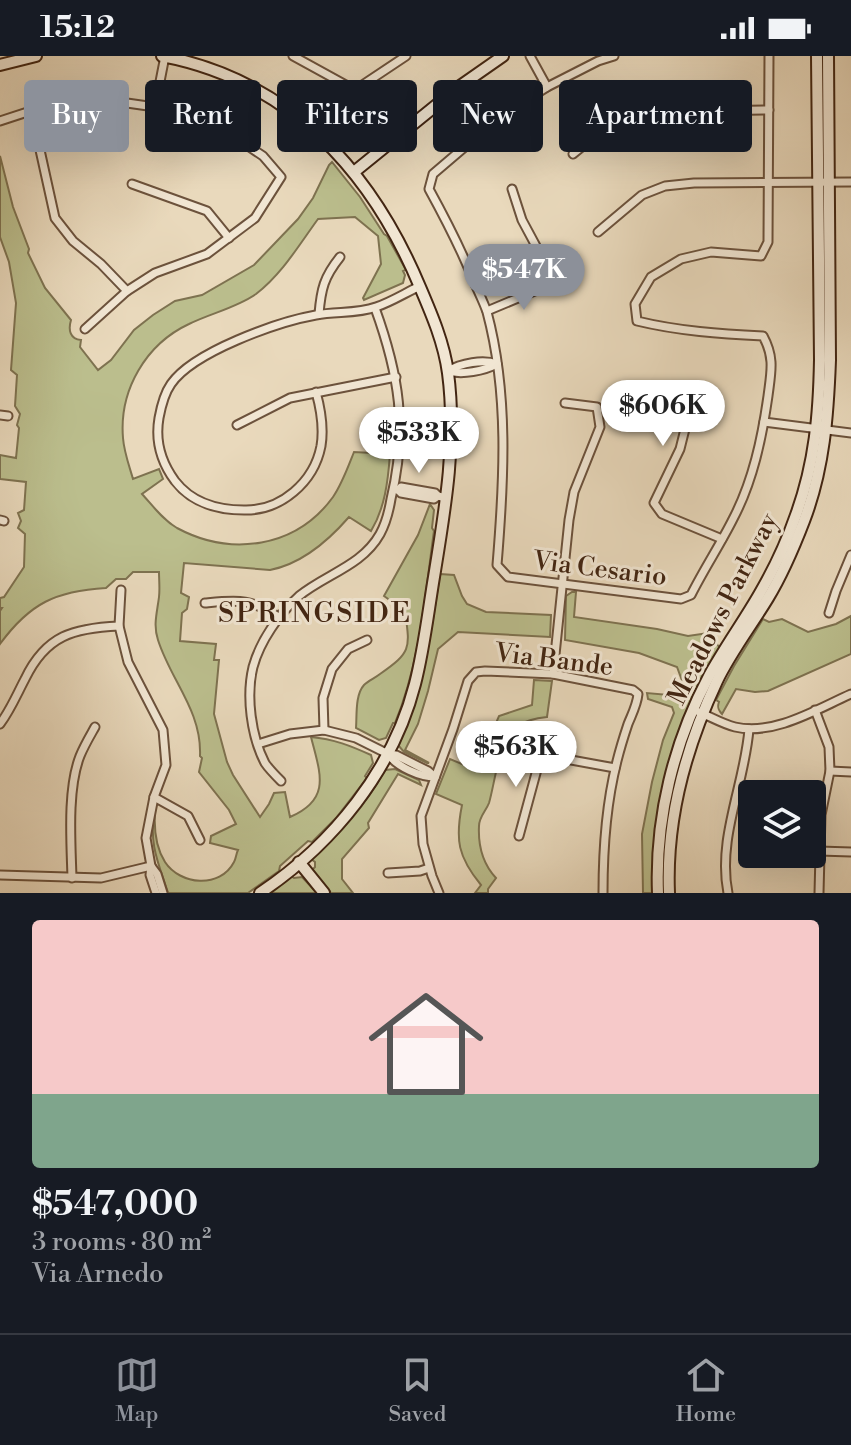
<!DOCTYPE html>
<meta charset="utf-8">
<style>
body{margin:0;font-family:"Libre Bodoni",serif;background:#20242c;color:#f1f3f6;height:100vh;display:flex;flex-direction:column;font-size:30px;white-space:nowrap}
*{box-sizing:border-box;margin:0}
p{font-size:26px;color:#9ea1a6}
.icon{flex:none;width:44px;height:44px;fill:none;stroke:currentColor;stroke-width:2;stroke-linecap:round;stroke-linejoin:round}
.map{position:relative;height:837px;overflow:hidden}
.drawer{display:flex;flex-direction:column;background:#171b24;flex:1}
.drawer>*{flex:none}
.top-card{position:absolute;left:24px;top:24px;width:804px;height:72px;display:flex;gap:16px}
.buttons{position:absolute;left:738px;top:724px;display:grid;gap:16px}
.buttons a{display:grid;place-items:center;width:88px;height:88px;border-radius:8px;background:#171b24;box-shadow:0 8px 32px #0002;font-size:40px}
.price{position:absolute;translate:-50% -68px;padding:0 18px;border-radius:28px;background:#fff;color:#222;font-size:26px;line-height:52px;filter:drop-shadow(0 2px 4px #0008)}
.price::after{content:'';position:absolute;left:50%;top:48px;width:24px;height:18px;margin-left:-12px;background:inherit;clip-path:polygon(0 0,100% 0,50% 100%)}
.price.selected{background:#8c9099;color:#fff}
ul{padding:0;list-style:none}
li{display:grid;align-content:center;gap:16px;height:424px;padding:0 32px}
li span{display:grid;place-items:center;height:248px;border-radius:8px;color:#555}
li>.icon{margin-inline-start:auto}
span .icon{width:144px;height:144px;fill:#fffc;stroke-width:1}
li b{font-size:34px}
.chip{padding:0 28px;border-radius:8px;background:#171b24;box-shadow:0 8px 32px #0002;font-size:28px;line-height:72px}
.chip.selected{background:#8c9099;color:#fff}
.status{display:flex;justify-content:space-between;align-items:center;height:56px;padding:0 40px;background:#171b24;direction:ltr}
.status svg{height:22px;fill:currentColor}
.dock{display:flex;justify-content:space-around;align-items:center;height:112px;border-top:2px solid #363941;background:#171b24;font-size:22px;color:#9ea1a6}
.dock a{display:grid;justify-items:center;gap:4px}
.dock .selected{color:#8c9099}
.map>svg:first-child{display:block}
</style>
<div class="status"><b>15:12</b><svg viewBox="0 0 49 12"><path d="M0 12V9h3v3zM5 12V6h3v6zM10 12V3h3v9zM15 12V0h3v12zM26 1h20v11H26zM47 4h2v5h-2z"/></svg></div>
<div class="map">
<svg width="851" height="837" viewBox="0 0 851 837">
<rect width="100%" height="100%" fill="#e9d9bc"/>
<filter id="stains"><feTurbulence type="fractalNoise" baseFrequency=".0025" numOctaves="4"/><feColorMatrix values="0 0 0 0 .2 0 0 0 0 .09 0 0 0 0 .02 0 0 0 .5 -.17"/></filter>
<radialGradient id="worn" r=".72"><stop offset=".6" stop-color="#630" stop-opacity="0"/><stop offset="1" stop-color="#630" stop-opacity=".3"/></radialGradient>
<g fill="#bbbe8d" stroke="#7e7250" stroke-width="2">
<path d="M 0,100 L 13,151 L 29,193 L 28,197 L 45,232 L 71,264 C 68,274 70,283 81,284 L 80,291 L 98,314 L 111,304 L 134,274 L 153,259 L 175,245 L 202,239 L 254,209 L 298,163 L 313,142 L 329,109 L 332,106 L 360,141 L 384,178 L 387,180 L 406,214 L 403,215 L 405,219 L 403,227 L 364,244 L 363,242 L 381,208 L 378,180 L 355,161 L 318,163 C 299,189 282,218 256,238 C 236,252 211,257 189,268 C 146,288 119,334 123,382 C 124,396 129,409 133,423 L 159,413 L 163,423 L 142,438 C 153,450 163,464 177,472 C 231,501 296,492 333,441 C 342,428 348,411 354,396 L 390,398 C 388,425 385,452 371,475 L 349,461 C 329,484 301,508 270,514 L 184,507 L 181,537 L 189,541 L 187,553 L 182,557 L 180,585 L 216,588 L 214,604 L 219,604 L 214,658 L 227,706 L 233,719 L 260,761 L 269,748 L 274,737 L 285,736 L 290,761 C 332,743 320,717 311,681 C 334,683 351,690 371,699 L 373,707 L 365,720 L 367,722 L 336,762 L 312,786 L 308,785 L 280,810 L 279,815 L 248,837 L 168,837 C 159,809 148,786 155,756 C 154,772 156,792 165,806 C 180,829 220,833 234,806 C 236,803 236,798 238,794 L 210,787 L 211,780 L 236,768 L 229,754 L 199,716 L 202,702 L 200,700 C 202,655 171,625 158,584 C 153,569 157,557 159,541 C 160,533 159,524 159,516 L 133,516 L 126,523 L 116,523 L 106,532 C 56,535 30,547 0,588 L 0,555 L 2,552 L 0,552 L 0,542 L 4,541 L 24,511 L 25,478 L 18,472 L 21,465 L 18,457 L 24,454 L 26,426 L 0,423 L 0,399 L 16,402 L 19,372 L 17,369 L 20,358 L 15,350 L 17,319 L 11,314 L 16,247 L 9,206 L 0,181 Z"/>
<path d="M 430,448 L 434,454 L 432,472 L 434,475 C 425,539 420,607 395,667 L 393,667 L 386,682 L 379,684 L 356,672 C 357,659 355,639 364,629 C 368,625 375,622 380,618 C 412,596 410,592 405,555 L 384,540 L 418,479 Z"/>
<path d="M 440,518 L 454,519 L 462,540 L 467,548 L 486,556 L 551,559 L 550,581 L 458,576 L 438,593 L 428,635 L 418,668 L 405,694 L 429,707 L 427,707 L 404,696 L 398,689 C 424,634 431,577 440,518 Z"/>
<polygon points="572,536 576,536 574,561 657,573 688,580 708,577 720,592 704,621 657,768 653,801 653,837 643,837 642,778 652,726 663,684 674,657 672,651 648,643 647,637 680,640 684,630 677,611 639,597 565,584 566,540"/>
<path d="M 851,560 L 851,598 L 768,635 L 755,636 L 736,633 L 722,658 C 718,654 717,651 719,646 L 716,644 L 734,610 L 763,563 L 769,566 L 782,563 L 808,576 L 836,568 Z"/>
<path d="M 534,624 L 552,625 L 547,661 C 538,662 525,665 517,670 C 499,682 495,727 489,747 C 486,755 479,761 479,770 C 478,790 482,807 496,822 L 488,833 L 488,837 L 475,837 L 481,829 C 458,801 455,784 462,749 L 436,738 L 450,703 L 476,714 L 499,660 L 532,649 Z"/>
<path d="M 395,713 L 419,724 L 421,729 L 398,718 L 368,767 L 369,772 L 342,803 L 342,823 L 353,837 L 331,837 L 311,815 L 315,811 L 315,806 L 311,803 C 341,778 366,748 385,714 Z"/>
<polygon points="291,820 294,822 302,821 317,837 270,837"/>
</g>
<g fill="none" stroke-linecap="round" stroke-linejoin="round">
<defs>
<g id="street">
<polyline points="293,0 355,34 406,0"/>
<polyline points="530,0 547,31"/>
<path d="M 614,0 L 598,5 L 547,31 L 501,60 L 433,118 L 429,133 C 446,164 462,195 475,228 C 479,237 484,247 487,256 C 509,338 504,425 497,509 L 508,521 L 681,543 L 691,539 C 704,513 720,489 733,463 C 753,425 762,382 768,340 C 771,316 775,302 763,280 C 721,278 678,275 637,265 L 635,248 L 651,221 L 681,203 L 711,196 L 761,200 L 768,186 L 769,0"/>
<polyline points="155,51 165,0"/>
<polyline points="29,55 40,94 55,162 73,185 101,208 127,235"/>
<polyline points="0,65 58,46 99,43 155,51 196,63 239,84 263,100 281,121 255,162 207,198 155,217 127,235 85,273"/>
<path d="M 573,98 C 581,92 589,84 598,80 C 650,52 712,55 769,54"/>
<polyline points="132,128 207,155 229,182"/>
<polyline points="598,176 642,139 665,130 694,127 851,126"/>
<polyline points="487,255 549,229 544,205 522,164 512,133"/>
<path d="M 319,258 C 321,233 324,221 340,201"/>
<path d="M 448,315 C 461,307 483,303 497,308"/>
<path d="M 448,315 C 462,319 484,315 497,308"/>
<path d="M 316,336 C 321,354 324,372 321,390 C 314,426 281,455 244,454 C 217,454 192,447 175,425 C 161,406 155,385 159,362 C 161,351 164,338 171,328 C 193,296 277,266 316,259 C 336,255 357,258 376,251 C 391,246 405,237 420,230"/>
<polyline points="686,340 687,365 680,393 654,447 662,458 722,483"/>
<polyline points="0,359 8,360"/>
<polyline points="764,366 851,377"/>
<polyline points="237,369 290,342 396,321"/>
<polyline points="394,433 398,434 401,431 435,437 438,440 446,442"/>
<polyline points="398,434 401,437 434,443 438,440"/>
<polyline points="0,464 4,465"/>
<polyline points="121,534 119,570 128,606 163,674 166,709 154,741 146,782 151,810 150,819 156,837"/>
<path d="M 205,547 C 238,544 251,542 280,562"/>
<polyline points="829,557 836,535 851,499"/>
<polyline points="553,618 569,464 574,436 600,371 597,351 565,347"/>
<polyline points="815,654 829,691 830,715 821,759 819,837"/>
<path d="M 699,656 C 711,661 723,668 735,671 C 774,680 817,653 851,638"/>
<path d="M 0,668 C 11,653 17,638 25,623 C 46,579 74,572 119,570"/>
<polyline points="324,674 323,642 332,613 348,593 367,584"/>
<polyline points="258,688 290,678 324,674 356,682 388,698 396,699 428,715 435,721"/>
<path d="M 388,698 C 397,711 420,721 435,721"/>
<polyline points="830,715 851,716"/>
<path d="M 281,725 C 275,719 269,713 265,707 C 251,680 246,640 253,611 C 260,585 279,558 299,540 C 326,518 362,510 380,478 C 386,467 389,455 391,443 C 408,373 399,318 375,252"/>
<polyline points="154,741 188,760 200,784"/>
<polyline points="519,780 539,706 543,701 549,700 615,712"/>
<polyline points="819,795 851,796"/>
<polyline points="151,810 157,818 163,837"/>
<polyline points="388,817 420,815 429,812"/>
<polyline points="0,819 101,822 151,810"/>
<path d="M 72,822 C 71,786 67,733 80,700 C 84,690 90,680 95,671"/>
<path d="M 439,837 L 432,820 L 423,788 L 421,760 L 453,673 L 468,625 L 476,616 L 485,615 L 553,618 L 633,634 L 638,638 C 637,649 632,658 628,668 C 624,680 620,693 617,705 C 606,748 603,792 603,837"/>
<path d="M 728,837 C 717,782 745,727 749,673"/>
</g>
<g id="secondary">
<path d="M 162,0 C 290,24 372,116 420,231 C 432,259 444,287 448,317 C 457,385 445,454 434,521 C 428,557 424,593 415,628 C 393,714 333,788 260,837"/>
<polyline points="0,9 36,0"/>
<polyline points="354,116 460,30 503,0"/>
<polyline points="299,806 324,837"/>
<path d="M 658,837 C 655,762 674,686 709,620 C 725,591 744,565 760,537 C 774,513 787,485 796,459 C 815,407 819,358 820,304 L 817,0"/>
<path d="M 669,837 C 666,764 686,691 717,625 C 731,596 751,570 768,542 C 782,519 794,491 804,465 C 824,413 828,359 830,304 L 828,0"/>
</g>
</defs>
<use href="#street" stroke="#6c523c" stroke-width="11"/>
<use href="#secondary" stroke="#422512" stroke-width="14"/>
<use href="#street" stroke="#f1e6d3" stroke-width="7"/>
<use href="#secondary" stroke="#f1e6d3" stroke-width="10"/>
</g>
<g text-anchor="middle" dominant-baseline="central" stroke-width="6" stroke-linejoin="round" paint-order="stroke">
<g font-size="26" fill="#422512" stroke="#f1e6d3">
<text transform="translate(600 513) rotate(7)">Via Cesario</text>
<text transform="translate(723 553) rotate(-63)">Meadows Parkway</text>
<text transform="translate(554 604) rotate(7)">Via Bande</text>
</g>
<g font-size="28" letter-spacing="2" fill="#422512" stroke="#f1e6d3">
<text x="315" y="557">SPRINGSIDE</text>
</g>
</g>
<rect width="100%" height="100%" filter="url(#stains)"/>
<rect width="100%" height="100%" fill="url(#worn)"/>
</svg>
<div class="buttons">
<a><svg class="icon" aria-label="layers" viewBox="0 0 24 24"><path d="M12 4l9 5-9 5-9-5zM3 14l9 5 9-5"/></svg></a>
</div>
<b class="price selected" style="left:524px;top:256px">$547K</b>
<b class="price" style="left:663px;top:392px">$606K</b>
<b class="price" style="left:419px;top:419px">$533K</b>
<b class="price" style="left:516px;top:733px">$563K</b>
<div class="top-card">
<a class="chip selected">Buy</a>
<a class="chip">Rent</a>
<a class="chip">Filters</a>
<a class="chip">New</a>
<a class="chip">Apartment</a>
</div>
</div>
<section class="drawer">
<ul>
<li><span style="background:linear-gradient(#f6c9c9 70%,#7fa58c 0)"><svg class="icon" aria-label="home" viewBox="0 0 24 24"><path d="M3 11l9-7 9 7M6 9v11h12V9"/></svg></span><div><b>$547,000</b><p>3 rooms · 80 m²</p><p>Via Arnedo</p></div></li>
</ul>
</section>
<nav class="dock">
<a class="selected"><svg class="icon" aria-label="map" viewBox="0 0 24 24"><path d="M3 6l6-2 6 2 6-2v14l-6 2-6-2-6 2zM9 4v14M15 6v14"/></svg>Map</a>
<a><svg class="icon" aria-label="saved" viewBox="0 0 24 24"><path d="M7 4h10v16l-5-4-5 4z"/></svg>Saved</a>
<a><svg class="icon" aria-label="home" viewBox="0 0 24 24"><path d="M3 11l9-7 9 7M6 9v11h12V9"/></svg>Home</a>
</nav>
